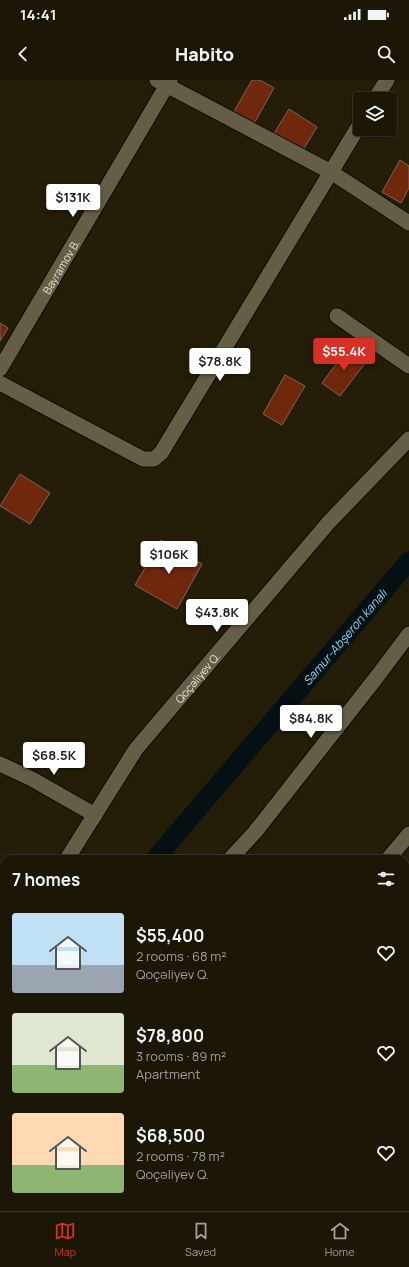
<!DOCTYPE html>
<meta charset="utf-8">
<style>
body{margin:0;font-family:Manrope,sans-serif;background:#241f10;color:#f1f3f6;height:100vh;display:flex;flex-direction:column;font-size:15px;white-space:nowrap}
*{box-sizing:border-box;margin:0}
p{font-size:13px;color:#a09f9b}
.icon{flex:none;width:22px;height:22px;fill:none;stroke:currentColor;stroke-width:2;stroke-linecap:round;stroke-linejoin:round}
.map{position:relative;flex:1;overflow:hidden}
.drawer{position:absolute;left:0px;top:775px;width:409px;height:356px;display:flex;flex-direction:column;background:#1b1606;border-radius:12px 12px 0 0;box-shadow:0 1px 3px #0004,0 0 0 1px #393528}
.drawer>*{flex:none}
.tools{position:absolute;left:353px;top:12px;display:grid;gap:8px}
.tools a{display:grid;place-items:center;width:44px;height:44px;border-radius:4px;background:#1b1606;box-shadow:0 1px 3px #0004,0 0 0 1px #393528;font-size:20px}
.price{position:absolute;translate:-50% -34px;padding:0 9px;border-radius:4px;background:#fff;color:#222;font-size:13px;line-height:26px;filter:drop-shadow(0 1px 2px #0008)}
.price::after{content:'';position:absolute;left:50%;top:24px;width:12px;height:9px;margin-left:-6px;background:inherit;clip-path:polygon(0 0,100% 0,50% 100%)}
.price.current{background:#d93025;color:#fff}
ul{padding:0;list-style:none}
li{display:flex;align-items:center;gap:12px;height:100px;padding:0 12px}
li span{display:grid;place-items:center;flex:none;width:112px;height:80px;border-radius:4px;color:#555}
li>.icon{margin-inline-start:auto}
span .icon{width:48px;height:48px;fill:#fffc;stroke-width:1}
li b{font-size:17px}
h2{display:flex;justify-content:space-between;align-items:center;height:48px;padding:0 12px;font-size:17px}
.status{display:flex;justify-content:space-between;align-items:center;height:28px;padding:0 20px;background:#1b1606;direction:ltr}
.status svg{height:11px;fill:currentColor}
header{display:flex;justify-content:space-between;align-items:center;height:52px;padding:0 12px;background:#1b1606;font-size:18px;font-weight:800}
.menu{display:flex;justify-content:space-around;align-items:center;height:56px;border-top:1px solid #393528;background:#1b1606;font-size:11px;color:#a09f9b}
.menu a{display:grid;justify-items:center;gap:2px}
.menu .current{color:#d93025}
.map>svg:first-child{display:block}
</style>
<div class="status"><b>14:41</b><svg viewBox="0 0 49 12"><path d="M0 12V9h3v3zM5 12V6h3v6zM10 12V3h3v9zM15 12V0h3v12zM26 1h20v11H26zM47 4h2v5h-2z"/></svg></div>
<header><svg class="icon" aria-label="back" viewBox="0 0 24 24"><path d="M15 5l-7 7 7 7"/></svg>Habito<svg class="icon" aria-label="search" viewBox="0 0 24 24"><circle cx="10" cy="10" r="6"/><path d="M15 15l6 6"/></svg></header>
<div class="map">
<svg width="409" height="1131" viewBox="0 0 409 1131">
<rect width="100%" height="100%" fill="#241e08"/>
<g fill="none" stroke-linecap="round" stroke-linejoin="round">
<g stroke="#041014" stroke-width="19">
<path id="s1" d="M 155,779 L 409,481"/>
<polyline points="0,960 4,956"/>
</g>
</g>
<g fill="#70280d" stroke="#7d635b">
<polygon points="252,0 260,0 274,8 252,47 232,35"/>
<polygon points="289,29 317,47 301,73 273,55"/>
<polygon points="400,80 409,86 409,108 401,123 382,112"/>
<polygon points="0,243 8,248 0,261"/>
<polygon points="348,268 366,282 340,316 322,303"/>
<polygon points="285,295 305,306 282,345 263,334"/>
<polygon points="20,394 50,413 30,444 0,426"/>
<polygon points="161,460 202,484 177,529 135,505"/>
</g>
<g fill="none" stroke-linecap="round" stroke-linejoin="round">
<defs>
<g id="minor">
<polyline points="157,0 331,92 409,143"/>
<polyline points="375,19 387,0"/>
<polyline points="337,236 409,286"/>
<path id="s2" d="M 0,289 L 170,0"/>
<polyline points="0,303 143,379 154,379 161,373 360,44"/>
<polyline points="0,684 32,699 95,735"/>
<path id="s3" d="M 67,779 L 136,669 L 329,442 L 409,359"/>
<polyline points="230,779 255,752 376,598 409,554"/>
<polyline points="388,779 409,754"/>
<polyline points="0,1020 4,1018"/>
<polyline points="101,1131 105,1127"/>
<polyline points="272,1131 276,1127"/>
<polyline points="396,1131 400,1127"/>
</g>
<g id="tertiary">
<polyline points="0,872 4,873"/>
<polyline points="405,1121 409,1124"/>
</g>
</defs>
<use href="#minor" stroke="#0d0800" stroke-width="17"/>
<use href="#tertiary" stroke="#0d0800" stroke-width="21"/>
<use href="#minor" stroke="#655e47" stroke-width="15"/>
<use href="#tertiary" stroke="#655e47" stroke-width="19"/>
</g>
<g text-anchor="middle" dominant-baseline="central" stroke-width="4" stroke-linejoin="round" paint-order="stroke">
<g font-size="11" fill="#e6e2d5" stroke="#1b1502">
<text stroke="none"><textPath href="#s2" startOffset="119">Bayramov B.</textPath></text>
<text stroke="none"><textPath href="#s3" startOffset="224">Qoçəliyev Q.</textPath></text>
</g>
<g font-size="12" font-style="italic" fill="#8cd7f2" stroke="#1b1502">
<text stroke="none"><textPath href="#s1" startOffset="292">Samur-Abşeron kanalı</textPath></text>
</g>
</g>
</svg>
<div class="tools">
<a><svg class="icon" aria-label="layers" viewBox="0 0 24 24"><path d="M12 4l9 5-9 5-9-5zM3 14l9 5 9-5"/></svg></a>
</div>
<b class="price" style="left:73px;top:138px">$131K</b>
<b class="price current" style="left:344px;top:292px">$55.4K</b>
<b class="price" style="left:220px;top:302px">$78.8K</b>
<b class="price" style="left:169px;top:495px">$106K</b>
<b class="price" style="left:217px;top:553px">$43.8K</b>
<b class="price" style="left:311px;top:659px">$84.8K</b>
<b class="price" style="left:54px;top:696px">$68.5K</b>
<section class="drawer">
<h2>7 homes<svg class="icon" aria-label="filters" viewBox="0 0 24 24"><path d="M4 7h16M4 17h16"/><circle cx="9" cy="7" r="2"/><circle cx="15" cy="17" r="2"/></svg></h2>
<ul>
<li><span style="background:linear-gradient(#bfe0f5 65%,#9aa5b1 0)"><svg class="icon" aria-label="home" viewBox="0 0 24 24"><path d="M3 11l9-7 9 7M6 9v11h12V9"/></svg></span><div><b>$55,400</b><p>2 rooms · 68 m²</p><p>Qoçəliyev Q.</p></div><svg class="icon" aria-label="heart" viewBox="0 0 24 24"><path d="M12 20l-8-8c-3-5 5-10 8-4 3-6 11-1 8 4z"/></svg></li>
<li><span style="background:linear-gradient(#dfe7d0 65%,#8fb573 0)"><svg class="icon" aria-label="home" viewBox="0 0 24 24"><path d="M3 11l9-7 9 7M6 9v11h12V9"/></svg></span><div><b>$78,800</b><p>3 rooms · 89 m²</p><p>Apartment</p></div><svg class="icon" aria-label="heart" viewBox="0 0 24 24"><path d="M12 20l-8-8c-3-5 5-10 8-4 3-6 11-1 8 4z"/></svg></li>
<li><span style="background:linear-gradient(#ffd9b3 65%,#8fb573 0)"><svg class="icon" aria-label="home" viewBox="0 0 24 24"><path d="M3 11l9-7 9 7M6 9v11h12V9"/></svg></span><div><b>$68,500</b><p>2 rooms · 78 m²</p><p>Qoçəliyev Q.</p></div><svg class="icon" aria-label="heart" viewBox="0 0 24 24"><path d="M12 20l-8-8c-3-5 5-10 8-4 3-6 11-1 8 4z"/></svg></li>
</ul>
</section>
</div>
<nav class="menu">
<a class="current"><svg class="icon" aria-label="map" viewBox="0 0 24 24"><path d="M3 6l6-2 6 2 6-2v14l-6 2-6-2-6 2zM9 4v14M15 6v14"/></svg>Map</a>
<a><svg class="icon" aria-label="saved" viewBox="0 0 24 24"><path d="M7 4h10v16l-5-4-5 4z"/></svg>Saved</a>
<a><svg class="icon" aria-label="home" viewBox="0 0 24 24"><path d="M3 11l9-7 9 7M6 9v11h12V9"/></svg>Home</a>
</nav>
